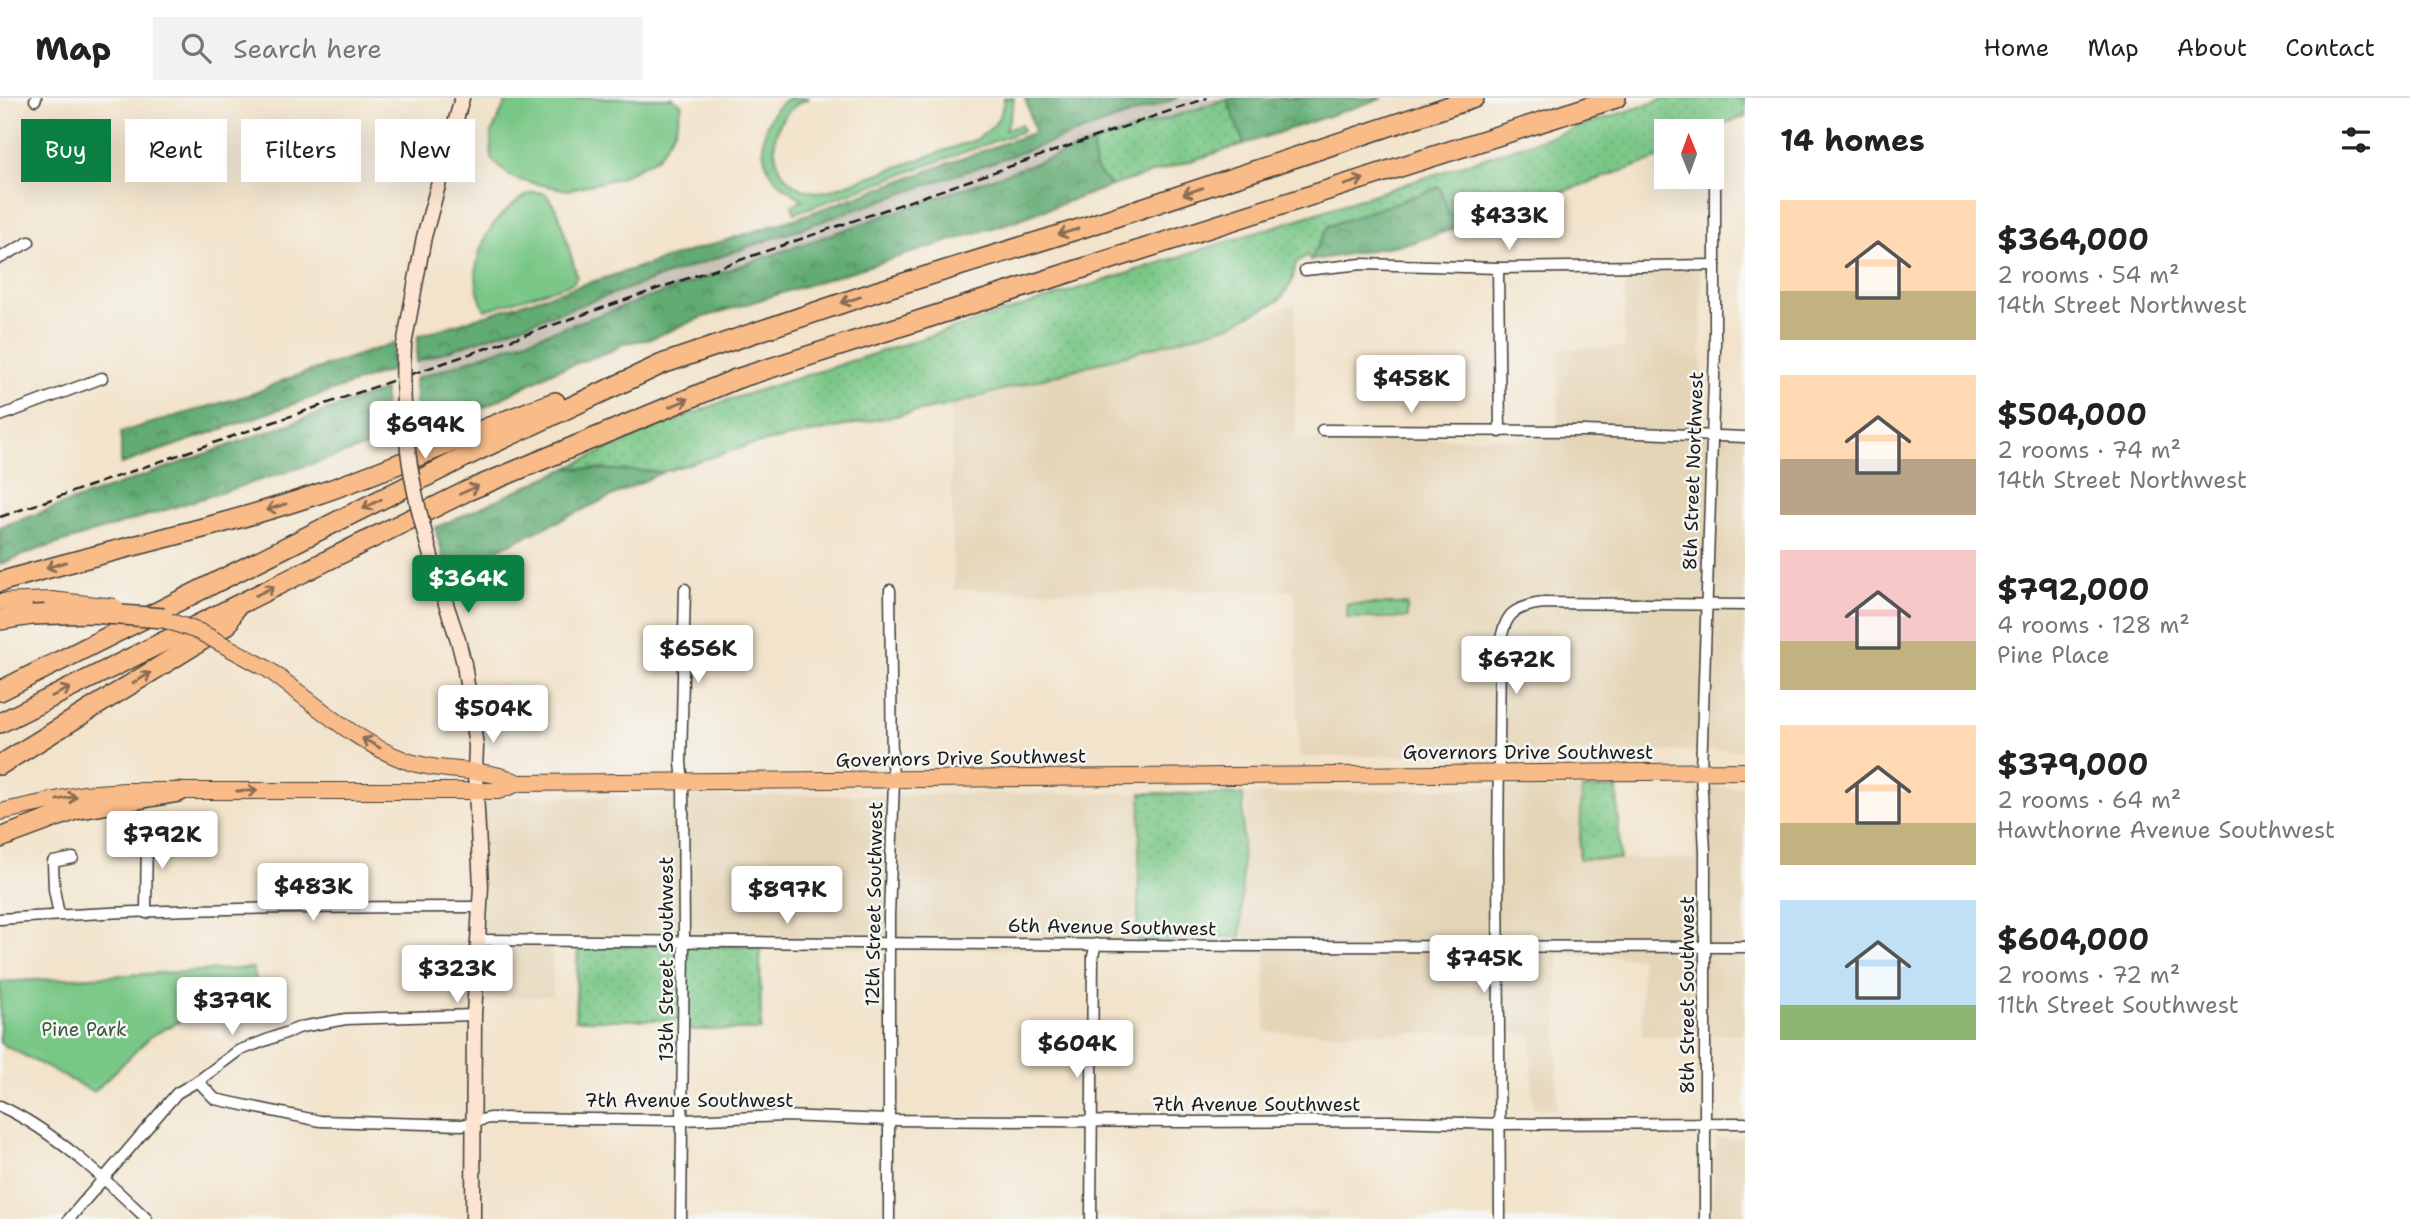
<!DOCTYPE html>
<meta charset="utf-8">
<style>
body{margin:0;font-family:"Shantell Sans",sans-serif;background:#f2f2f2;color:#222;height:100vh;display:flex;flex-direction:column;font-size:26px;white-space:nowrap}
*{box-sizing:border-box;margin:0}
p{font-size:23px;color:#767676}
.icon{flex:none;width:38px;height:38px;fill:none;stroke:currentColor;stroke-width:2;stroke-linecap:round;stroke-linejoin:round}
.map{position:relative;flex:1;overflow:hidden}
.panel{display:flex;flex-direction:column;background:#fff;width:665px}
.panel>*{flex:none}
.banner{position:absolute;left:21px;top:21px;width:665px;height:63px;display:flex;gap:14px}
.needle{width:46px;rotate:359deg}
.tools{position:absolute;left:1654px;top:21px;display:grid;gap:14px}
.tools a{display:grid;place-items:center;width:70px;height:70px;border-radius:0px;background:#fff;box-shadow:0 7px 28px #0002;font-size:35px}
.price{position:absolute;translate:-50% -60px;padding:0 16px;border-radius:7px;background:#fff;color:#222;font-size:23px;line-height:46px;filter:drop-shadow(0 2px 4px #0008)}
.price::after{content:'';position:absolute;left:50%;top:42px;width:21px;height:16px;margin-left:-10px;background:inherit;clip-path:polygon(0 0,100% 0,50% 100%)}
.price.current{background:#0b8043;color:#fff}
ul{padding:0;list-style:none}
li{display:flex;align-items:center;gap:21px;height:175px;padding:0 35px}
li span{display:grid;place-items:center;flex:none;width:196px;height:140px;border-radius:0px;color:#555}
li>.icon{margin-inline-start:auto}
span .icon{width:84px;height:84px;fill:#fffc;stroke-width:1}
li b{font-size:30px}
h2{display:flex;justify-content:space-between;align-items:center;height:84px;padding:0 35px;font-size:30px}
.pill{padding:0 24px;border-radius:0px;background:#fff;box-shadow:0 7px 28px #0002;font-size:24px;line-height:63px}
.pill.current{background:#0b8043;color:#fff}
header{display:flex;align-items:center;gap:42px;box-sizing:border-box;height:98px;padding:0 35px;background:#fff;border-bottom:2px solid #e0e0e0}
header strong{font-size:33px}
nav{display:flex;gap:38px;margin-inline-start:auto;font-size:24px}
.search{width:490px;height:63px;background:#f2f2f2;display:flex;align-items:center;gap:18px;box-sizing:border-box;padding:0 24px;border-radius:0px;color:#767676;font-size:26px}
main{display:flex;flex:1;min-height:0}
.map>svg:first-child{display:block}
</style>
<header>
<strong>Map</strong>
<div class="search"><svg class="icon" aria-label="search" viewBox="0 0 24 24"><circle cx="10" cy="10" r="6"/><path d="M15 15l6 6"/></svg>Search here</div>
<nav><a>Home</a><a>Map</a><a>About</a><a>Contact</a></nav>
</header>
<main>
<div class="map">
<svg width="1745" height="1121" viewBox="0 0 1745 1121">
<defs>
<pattern id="grass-dots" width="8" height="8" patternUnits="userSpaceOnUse" patternTransform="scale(1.75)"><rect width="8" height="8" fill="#79c786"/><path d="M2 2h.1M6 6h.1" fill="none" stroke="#68aa73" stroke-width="1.8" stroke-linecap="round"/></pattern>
<pattern id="forest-crowns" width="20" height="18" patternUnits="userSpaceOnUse" patternTransform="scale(1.75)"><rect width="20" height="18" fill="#62ac73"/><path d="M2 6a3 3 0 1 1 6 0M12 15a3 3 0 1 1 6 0" fill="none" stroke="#508b5e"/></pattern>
</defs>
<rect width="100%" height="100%" fill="#f6f6f2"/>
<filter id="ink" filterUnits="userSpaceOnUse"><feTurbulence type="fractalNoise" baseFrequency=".0143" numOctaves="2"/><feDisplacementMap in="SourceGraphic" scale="14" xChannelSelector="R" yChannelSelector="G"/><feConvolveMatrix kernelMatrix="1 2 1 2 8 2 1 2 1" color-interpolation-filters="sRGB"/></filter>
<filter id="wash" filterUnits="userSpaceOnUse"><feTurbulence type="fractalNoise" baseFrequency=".00686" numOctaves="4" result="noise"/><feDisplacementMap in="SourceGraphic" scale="28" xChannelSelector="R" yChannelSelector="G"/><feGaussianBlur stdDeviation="1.57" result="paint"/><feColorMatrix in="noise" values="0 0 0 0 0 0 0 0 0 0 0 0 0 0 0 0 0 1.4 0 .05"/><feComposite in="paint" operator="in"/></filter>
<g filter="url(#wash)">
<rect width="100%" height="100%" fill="#f2e3ca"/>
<g fill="#e5d5b7">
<polygon points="1701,171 1702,331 1745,333 1745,652 1299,659 1295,493 954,492 950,307 1231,227 1295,206 1296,341 1559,340 1557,251 1624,249 1625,172"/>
<polygon points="1494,689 1582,691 1579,761 1695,761 1697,690 1745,689 1745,936 1642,938 1641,860 1558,855 1557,1011 1533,1011 1531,936 1265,934 1265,840 1242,839 1243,697"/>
<polygon points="1141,695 1137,852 552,848 553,898 466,900 470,717 496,699"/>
<polygon points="1745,1040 1745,1121 1712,1121 1715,1041"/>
<rect x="1163" y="1113" width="165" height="8"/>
</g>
<polygon fill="#c9c3b8" points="1178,0 1229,0 1093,45 415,281 416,264"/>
<g fill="url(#grass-dots)" stroke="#4a7251" stroke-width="2">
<polygon points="1667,0 1745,0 1745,19 1699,33 1666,33 1666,58 1486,120 1449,117 1439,89 1329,128 1310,163 1308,157 1296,165 1292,184 1280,202 1231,227 950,307 750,347 663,374 567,370 641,336 722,304 1314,116"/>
<polygon points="1227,1 1244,46 1111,88 1095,71 1093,45"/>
<rect x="1347" y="506" width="60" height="14"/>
<polygon points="1617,690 1620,761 1579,761 1582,691"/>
<polygon points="1141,695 1243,697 1241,839 1175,839 1175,852 1137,852"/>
<polygon points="578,847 760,848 761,932 682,932 682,922 575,922"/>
</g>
<g fill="url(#forest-crowns)" stroke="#3f6448" stroke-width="2">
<polygon points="1025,0 1178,0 416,264 418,238 797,120 1035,34"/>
<polygon points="1229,0 1383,0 1244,46 1227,1"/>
<polygon points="1093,45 1095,70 1111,88 1008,125 698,221 650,241 625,245 611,253 552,274 476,314 434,316 417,325 415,281"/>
<polygon points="1440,89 1449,117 1486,120 1414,144 1310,163 1328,128"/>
<polygon points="394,245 392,272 121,366 121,334 255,295 284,282"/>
<polygon points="385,292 382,344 31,454 0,466 0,429"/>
<polygon points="567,370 663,374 448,475 435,430"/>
</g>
<g fill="#79c786" stroke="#4a7251" stroke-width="2">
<polygon points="508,0 673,0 682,7 675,32 658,59 619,80 567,92 519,82 511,79 491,61 491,36"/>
<path d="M 788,0 L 809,0 C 751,23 772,106 831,92 L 975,42 C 993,31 1002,21 1004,0 L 1014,0 C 1013,12 1010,21 1005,32 L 1021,27 L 1023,33 L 795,115 L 792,107 L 804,102 C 793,95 781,89 773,78 C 755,53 763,17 788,0 Z"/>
<path d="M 533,94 L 545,95 L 558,114 L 577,178 L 573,185 L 485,212 C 461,166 489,115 533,94 Z"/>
<polygon points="253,870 260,896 190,918 151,938 94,994 0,945 0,884"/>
</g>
</g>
<g filter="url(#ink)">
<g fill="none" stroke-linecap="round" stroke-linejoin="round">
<defs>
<g id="street">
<polyline points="35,2 36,0"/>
<polyline points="0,160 29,144"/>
<polyline points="1498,170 1500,334"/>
<polyline points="1305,172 1362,166 1498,170 1715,167"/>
<polyline points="0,318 102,280"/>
<polyline points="1322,332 1584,333 1745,339"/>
<polyline points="146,815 147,730"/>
<polyline points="59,817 54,791 53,764 73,760"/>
<path d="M 0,821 C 160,810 320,809 480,809"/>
<polyline points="478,842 1250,848 1745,849"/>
<polyline points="198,983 215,1001 320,1023 462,1027 489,1020 682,1022 784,1018 889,1022 1182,1024 1390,1023 1500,1026 1745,1025"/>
<path d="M 0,1008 C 53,1032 105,1081 147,1121"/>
<polyline points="69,1121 177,995 198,983 238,953 301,929 346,921 474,917"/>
<polyline points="681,1121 684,843 683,684 681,665 685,491"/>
<polyline points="889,1121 889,818 894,683 892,667 890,492"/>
<polyline points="1091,1121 1093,858 1096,846"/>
<path d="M 1500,1121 L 1498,754 L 1500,546 C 1505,516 1513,509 1543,505 L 1745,507"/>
<polyline points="1705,1121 1705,754 1701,674 1715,252 1715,85 1712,75"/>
</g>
<g id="secondary">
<polyline points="404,247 424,139 462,0"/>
<polyline points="437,479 458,542 464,566 476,648 475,675 481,788 474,917 473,1121"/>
</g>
<g id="primary">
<polyline points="0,504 51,502"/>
<path d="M 266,570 C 311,602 352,642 404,662 C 442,676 485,668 519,685"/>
<polyline points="0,714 83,696 125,693 498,693 519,685 1745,673"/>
</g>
<g id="highway">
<path d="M 0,484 C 104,453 209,432 312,398 C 394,371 473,333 555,304"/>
<polyline points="0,522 32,517"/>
<polyline points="0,593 479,352 662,266 878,193 1079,131 1474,0"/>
<polyline points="0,625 467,393 736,281 1616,0"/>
<polyline points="0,667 227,527 236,508"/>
<polyline points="0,740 75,712 179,694"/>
</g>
</defs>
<use href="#street" stroke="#3c3a36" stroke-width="13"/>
<use href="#secondary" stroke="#3c3a36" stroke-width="17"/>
<use href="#primary" stroke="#3c3a36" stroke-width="18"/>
<use href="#highway" stroke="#3c3a36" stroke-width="22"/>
<use href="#street" stroke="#fff" stroke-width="10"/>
<use href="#secondary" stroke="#fde4d0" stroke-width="14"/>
<use href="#primary" stroke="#f9bc89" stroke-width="16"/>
<use href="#highway" stroke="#f9bc89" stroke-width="19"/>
<polyline stroke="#1c1c1c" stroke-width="2.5" stroke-dasharray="10 5" stroke-linecap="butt" points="0,419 1207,0"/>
<defs>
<path id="secondary-bridge" d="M 404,247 C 400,334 412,396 437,479"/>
<g id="primary-bridge">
<polyline points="51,502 115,509"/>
<polyline points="154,518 200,534 266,570"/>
</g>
<polyline id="highway-bridge" points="32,517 91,515 164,520"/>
</defs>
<use href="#secondary-bridge" stroke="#3c3a36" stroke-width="17" stroke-linecap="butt"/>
<use href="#primary-bridge" stroke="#3c3a36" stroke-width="18" stroke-linecap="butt"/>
<use href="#highway-bridge" stroke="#3c3a36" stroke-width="22" stroke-linecap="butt"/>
<use href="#secondary-bridge" stroke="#fde4d0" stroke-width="14"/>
<use href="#primary-bridge" stroke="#f9bc89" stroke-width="16"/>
<use href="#highway-bridge" stroke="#f9bc89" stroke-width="19"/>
</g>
<defs><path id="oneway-shaft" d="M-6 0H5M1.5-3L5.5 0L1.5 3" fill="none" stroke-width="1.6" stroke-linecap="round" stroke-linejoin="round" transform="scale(1.75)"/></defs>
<g stroke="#8a6c52">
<use href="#oneway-shaft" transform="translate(1354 84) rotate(-18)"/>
<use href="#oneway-shaft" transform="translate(1193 93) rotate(161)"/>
<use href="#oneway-shaft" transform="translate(1068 134) rotate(163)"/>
<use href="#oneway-shaft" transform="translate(851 202) rotate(161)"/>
<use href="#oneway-shaft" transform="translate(679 305) rotate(-23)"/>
<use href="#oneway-shaft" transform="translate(469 392) rotate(-24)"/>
<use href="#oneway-shaft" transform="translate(372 406) rotate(153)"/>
<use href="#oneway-shaft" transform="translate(276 409) rotate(163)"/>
<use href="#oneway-shaft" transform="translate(56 467) rotate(163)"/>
<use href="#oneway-shaft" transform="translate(265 493) rotate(-26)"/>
<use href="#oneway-shaft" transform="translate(142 580) rotate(-31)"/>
<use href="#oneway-shaft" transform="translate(61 594) rotate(-26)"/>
<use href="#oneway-shaft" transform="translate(371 645) rotate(-151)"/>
<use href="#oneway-shaft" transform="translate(247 693)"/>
<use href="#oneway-shaft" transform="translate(67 700) rotate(-11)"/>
</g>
</g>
<g text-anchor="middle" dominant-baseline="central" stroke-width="5" stroke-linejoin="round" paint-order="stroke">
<g font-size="19" fill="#1c1c1c" stroke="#f6f6f2">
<text transform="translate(1693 373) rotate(-88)">8th Street Northwest</text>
<text x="1528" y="654">Governors Drive Southwest</text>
<text transform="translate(961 660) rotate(-1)">Governors Drive Southwest</text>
<text transform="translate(874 806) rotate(-89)">12th Street Southwest</text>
<text transform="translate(1112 829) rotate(1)">6th Avenue Southwest</text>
<text transform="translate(666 861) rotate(-90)">13th Street Southwest</text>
<text transform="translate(1687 897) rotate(-90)">8th Street Southwest</text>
<text x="689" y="1002">7th Avenue Southwest</text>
<text x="1256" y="1006">7th Avenue Southwest</text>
</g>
<g font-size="19" fill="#3d5841" stroke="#f6f6f2">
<text x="84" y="931">Pine Park</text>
</g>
</g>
</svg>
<div class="tools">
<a><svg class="needle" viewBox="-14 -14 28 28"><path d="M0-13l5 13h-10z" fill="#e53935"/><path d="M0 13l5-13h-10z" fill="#767676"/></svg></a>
</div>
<b class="price" style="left:1509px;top:154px">$433K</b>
<b class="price" style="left:1411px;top:317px">$458K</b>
<b class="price" style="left:425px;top:363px">$694K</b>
<b class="price current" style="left:468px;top:517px">$364K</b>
<b class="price" style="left:698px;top:587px">$656K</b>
<b class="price" style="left:1516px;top:598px">$672K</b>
<b class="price" style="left:493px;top:647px">$504K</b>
<b class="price" style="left:162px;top:773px">$792K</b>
<b class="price" style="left:313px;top:825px">$483K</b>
<b class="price" style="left:787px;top:828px">$897K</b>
<b class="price" style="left:1484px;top:897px">$745K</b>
<b class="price" style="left:457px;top:907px">$323K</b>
<b class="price" style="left:232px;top:939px">$379K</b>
<b class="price" style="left:1077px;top:982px">$604K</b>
<div class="banner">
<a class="pill current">Buy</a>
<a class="pill">Rent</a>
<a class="pill">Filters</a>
<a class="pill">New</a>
</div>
</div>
<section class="panel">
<h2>14 homes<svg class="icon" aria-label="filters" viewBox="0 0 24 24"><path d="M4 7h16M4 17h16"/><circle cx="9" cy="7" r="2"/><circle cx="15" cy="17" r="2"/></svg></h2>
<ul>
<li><span style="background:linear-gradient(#ffd9b3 65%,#c2b280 0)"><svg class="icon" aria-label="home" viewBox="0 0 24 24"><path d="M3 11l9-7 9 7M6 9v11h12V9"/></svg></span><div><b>$364,000</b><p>2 rooms · 54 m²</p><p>14th Street Northwest</p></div></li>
<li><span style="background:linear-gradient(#ffd9b3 60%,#b9a48a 0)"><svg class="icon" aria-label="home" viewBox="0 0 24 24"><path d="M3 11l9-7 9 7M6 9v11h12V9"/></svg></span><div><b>$504,000</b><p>2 rooms · 74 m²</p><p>14th Street Northwest</p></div></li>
<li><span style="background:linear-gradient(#f6c9c9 65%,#c2b280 0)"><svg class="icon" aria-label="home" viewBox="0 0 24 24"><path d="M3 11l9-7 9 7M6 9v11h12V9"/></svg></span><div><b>$792,000</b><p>4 rooms · 128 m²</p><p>Pine Place</p></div></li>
<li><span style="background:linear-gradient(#ffd9b3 70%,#c2b280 0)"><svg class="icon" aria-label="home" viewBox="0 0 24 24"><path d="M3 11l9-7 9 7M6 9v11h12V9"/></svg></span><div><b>$379,000</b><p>2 rooms · 64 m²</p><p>Hawthorne Avenue Southwest</p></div></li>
<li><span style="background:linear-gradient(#bfe0f5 75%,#8fb573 0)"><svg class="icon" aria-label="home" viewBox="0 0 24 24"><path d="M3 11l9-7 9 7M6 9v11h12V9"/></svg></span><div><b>$604,000</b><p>2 rooms · 72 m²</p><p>11th Street Southwest</p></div></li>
</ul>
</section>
</main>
